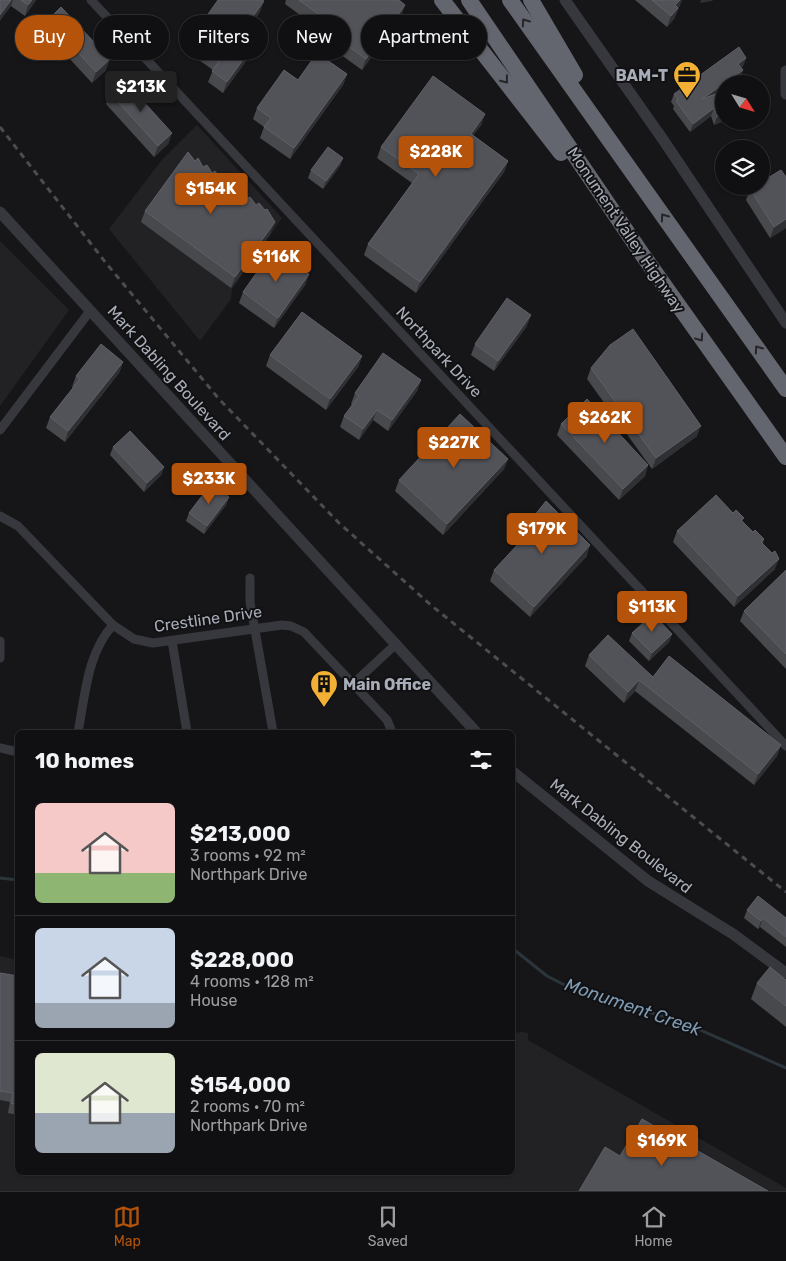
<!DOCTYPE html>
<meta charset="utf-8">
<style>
body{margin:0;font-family:Rubik,sans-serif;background:#19191b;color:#f1f3f6;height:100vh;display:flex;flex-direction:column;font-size:19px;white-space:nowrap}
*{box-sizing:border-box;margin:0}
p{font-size:16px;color:#9c9d9f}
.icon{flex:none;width:28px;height:28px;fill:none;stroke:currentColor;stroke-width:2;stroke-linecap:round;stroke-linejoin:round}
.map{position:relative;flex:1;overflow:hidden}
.drawer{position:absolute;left:15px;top:730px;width:500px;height:445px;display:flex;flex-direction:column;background:#101012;border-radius:8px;box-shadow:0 1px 4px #0004,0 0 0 1px #303032}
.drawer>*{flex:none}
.banner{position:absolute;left:15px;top:15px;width:500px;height:45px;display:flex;gap:10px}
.needle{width:32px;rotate:127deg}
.fabs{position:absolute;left:715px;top:75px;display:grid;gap:10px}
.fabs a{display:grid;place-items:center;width:55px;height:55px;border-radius:50%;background:#101012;box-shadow:0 1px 4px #0004,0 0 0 1px #303032;font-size:25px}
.price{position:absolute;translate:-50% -42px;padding:0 11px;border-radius:5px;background:#b45309;color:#fff;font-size:16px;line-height:32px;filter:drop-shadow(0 1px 2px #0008)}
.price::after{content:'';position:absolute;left:50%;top:30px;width:15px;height:11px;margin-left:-8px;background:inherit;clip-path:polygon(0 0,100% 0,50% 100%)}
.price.on{background:#222;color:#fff}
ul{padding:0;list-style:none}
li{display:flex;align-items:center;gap:15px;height:125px;padding:0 20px}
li+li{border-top:1px solid #303032}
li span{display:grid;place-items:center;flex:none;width:140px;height:100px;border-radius:8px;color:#555}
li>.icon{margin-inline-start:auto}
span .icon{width:60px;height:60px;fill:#fffc;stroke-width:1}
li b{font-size:21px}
h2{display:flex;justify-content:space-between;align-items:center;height:60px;padding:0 20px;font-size:21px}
.chip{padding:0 18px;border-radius:22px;background:#101012;box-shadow:0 1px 4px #0004,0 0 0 1px #303032;font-size:18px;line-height:45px}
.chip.on{background:#b45309;color:#fff}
.dock{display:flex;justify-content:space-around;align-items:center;height:70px;border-top:1px solid #303032;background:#101012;font-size:14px;color:#9c9d9f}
.dock a{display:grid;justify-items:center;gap:2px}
.dock .on{color:#b45309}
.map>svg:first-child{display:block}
</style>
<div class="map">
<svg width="786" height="1191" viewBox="0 0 786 1191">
<rect width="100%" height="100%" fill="#161618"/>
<g fill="#222225">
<polygon points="197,125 282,218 232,289 231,299 200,341 109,229 161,161"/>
<polygon points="0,241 69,310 0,406"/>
<polygon points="0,956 17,960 18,1172 512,1172 513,1033 522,1032 528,1033 528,1040 786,1188 786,1191 0,1191"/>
</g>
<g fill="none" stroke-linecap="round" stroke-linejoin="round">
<g stroke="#2c353c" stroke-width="3">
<polyline points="0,878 18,880"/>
<polyline points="512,948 547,976 580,993 680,1021 786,1068"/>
</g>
<g stroke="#37383d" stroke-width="9">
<polyline points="91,0 786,746"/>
<polyline points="0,430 90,311"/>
<polyline points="0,516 18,526 113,625 134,639 153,643 282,625 291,626 304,632 387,720 392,732"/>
<polyline points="250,578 250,602 273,732"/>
<polyline points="0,641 0,658"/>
<polyline points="172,641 187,732"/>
<polyline points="354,683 396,644"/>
<path d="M 78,732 C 85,697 87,653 113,625"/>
<polyline points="0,748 18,752"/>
</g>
<g stroke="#37383d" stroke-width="11">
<polyline points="565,0 664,141 786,323"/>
<polyline points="786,71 786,94"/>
<polyline points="0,212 476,732"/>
<polyline points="512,771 648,881 733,934 786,973"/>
</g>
<g stroke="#63666e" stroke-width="16">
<polyline points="442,0 561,153"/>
<polyline points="469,0 642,254 786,457"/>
<polyline points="510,0 786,389"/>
<polyline points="531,0 575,75"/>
</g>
<polyline stroke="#4a4c52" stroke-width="3" stroke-dasharray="6 5" stroke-linecap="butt" points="0,127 106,263 219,399 339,523 432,606 786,892"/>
</g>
<g fill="#47494d">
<polygon points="0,0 36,0 25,16 11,6"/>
<polygon points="286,0 399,0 405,5 401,16 362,70 315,36 318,28 285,4"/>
<polygon points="635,0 682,0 674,19 667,27"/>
<polygon points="260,12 243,35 255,43 251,54 223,93 208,82 213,70 186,51 190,40"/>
<polygon points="48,20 106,70 92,83 44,31"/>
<polygon points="746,58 743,66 741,67 743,70 740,78 719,93 724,91 724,121 714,125 711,116 690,132 673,109 674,106 671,102 674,94"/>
<polygon points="347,74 343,85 290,159 260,138 264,127 253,119 257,108"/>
<polygon points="110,93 172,133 168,144 154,157 106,104"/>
<polygon points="485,114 481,125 473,135 508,161 504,172 416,293 364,255 368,244 412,183 377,158 381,147"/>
<polygon points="343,158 340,166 323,189 308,178 311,170"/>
<polygon points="195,161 222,180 271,233 231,288 141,222 145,211"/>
<polygon points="750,189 786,228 770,238 746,200"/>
<polygon points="309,274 305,285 274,328 239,303 243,292"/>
<polygon points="527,326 494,371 471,355 475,344"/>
<polygon points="270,355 362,356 358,367 326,410 266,366"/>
<polygon points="123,362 119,373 65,442 46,428 50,417 73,388 72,387 76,376"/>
<polygon points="591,368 697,436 652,469 587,379"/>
<polygon points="421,380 417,391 388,431 373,420 359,440 340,427 344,416 352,405 351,404 355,393"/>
<polygon points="561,424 648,465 645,476 619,500 557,435"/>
<polygon points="113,447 164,467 161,475 144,492 110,455"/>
<polygon points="508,459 504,469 443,535 395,491 399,480"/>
<polygon points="229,497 226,505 204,534 186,521 189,513"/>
<polygon points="733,513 744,518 742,521 753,532 764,539 763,543 775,569 734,607 673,542 677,531"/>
<polygon points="527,525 587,556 530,617 490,581 494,570 525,537 523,536"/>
<polygon points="786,570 786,669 740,621 744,611"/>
<polygon points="632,633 672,634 669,642 649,661 629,641"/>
<polygon points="589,655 653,677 781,745 777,756 754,785 635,691 624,703 585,666"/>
<polygon points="747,910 786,918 786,947 760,927 758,929 744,918"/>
<polygon points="0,973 18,976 18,1115 8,1113 10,1102 0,1100"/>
<polygon points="786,980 786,1027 751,999 757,983"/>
</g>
<g fill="#2f3033">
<polygon points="11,0 13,0 11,6 0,21 0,15"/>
<polygon points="32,0 36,0 25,16 28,5"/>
<polygon points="680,0 682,0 674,19 667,27 675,5"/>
<polygon points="701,0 713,0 712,1 700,3"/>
<polygon points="264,1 260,12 237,44 241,33"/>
<polygon points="405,5 401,16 362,70 366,59"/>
<polygon points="255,43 251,54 223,93 227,82"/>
<polygon points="746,58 743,66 735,72 738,64"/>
<polygon points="110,59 106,70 92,83 96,72"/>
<polygon points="743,70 740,78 731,84 724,84 724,89 699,107 702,99"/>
<polygon points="347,74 343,85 290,159 294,148"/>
<polygon points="714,108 711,116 690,132 693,124"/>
<polygon points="485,114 481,125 467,144 471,134"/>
<polygon points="724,114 724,121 714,125 717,117"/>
<polygon points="172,133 168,144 154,157 158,146"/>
<polygon points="343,158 340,166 323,189 326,181"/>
<polygon points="508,161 504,172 416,293 420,282"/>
<polygon points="786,219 786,228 770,238 774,227"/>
<polygon points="275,222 271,233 231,288 235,277"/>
<polygon points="309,274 305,285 274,328 278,318"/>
<polygon points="531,315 527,326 494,371 498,361"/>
<polygon points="362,356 358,367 326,410 330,399"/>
<polygon points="123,362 119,373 65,442 68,431"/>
<polygon points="421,380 417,391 388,431 392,420"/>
<polygon points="377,410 373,420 359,440 363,429"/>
<polygon points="701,426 697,436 652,469 656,458"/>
<polygon points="508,459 504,469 443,535 447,524"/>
<polygon points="648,465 645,476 619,500 623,489"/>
<polygon points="164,467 161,475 144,492 147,483"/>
<polygon points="229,497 226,505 204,534 207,526"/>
<polygon points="590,545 587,556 530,617 534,607"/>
<polygon points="779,559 775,569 734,607 738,596"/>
<polygon points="672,634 669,642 649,661 652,653"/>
<polygon points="639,680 635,691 624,703 628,692"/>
<polygon points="781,745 777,756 754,785 758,774"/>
<polygon points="763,918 760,927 758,929 761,921"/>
</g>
<g fill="#525359" stroke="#5f6168">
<polygon points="0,0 11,0 0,15"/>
<polygon points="21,0 32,0 28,5"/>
<polygon points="218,0 262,0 264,1 241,33 255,43 227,82 212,71 219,61 190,40"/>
<polygon points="299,0 399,0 405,5 366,59 319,25 324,18"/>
<polygon points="652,0 680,0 675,5 678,8 671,16"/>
<polygon points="61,7 110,59 96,72 48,20"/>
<polygon points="739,47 746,58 738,64 743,70 702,99 724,91 724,114 717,117 714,108 693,124 676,101 678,99 674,94"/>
<polygon points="317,53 347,74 294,148 264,127 271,118 257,108 284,70 298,80"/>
<polygon points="433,76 485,114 471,134 508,161 420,282 368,244 419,174 381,147"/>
<polygon points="124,80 172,133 158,146 110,93"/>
<polygon points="328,147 343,158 326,181 311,170"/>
<polygon points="188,152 195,161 198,158 203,167 207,165 212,173 215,171 222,180 224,178 248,198 250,197 256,205 259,203 265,210 267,209 275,222 235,277 145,211"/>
<polygon points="781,170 786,177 786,219 774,227 750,189 754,186 761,186 761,182"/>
<polygon points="274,248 309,274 278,318 243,292"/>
<polygon points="507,298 531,315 498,361 475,344"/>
<polygon points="302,312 362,356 330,399 270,355"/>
<polygon points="633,329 701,426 656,458 591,368 610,345"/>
<polygon points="101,344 123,362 68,431 50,417 80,379 76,376"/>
<polygon points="383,353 421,380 392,420 377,410 363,429 344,416 359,396 355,393"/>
<polygon points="587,399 648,465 623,489 561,424"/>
<polygon points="460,414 508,459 447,524 399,480"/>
<polygon points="130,431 164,467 147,483 113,447"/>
<polygon points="211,484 229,497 207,526 189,513"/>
<polygon points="716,495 733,513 736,510 744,518 741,520 753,532 755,530 764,539 761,542 772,553 775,551 779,559 738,596 677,531"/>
<polygon points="546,501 590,545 534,607 494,570 532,529 527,525"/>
<polygon points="786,570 786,654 744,611"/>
<polygon points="653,614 672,634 652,653 632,633"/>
<polygon points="608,635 653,677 669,656 781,745 758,774 639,680 628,692 589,655"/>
<polygon points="758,896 786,918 786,937 763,918 761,921 747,910"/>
<polygon points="770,967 786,980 786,1006 757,983"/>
<polygon points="0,973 18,976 18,1105 11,1103 13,1093 0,1091"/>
<polygon points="642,1119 768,1191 579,1191 605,1147 620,1156"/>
</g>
<defs><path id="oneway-chevron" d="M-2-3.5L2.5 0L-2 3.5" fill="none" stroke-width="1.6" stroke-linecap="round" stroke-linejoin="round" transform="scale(1.25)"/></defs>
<g stroke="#26262a">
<use href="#oneway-chevron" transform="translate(525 22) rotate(-125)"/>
<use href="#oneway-chevron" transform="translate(505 80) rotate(52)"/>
<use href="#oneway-chevron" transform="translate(664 217) rotate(-125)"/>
<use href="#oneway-chevron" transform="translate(700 338) rotate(55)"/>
<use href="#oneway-chevron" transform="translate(758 349) rotate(-125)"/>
</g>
<defs>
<symbol id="office-pin" viewBox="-11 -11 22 30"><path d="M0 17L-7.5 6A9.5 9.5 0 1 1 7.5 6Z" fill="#f2b134" stroke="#111113"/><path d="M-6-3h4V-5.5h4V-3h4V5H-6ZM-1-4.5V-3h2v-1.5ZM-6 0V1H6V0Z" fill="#111"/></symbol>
<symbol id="building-pin" viewBox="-11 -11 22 30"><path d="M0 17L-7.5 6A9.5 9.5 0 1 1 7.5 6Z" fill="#f2b134" stroke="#111113"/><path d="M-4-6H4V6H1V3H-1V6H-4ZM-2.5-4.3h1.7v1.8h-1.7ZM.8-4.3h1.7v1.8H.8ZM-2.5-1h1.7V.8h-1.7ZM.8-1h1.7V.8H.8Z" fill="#111"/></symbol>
</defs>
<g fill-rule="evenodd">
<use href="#office-pin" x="671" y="59" width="32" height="43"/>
<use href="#building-pin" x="308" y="668" width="32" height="43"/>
</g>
<g text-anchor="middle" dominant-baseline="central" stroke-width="4" stroke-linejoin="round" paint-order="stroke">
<g font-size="16" font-weight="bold" fill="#a8adb8" stroke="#111113" text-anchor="end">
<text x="668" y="75">BAM-T</text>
<text x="343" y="684" text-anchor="start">Main Office</text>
</g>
<g font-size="16" fill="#a8adb8" stroke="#111113">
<text transform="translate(626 230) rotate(56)">Monument Valley Highway</text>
<text transform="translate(439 352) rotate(47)">Northpark Drive</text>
<text transform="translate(169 373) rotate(48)">Mark Dabling Boulevard</text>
<text transform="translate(208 619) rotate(-8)">Crestline Drive</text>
<text transform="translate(621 836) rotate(38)">Mark Dabling Boulevard</text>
</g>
<g font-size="18" font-style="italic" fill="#7f9bb3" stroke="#111113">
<text transform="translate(633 1007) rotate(19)">Monument Creek</text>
</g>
</g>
</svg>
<div class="fabs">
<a><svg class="needle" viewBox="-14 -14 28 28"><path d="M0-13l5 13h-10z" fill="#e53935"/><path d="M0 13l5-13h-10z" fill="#9c9d9f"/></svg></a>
<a><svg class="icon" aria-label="layers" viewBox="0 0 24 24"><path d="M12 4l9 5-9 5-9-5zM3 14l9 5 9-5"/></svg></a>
</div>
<b class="price on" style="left:141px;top:113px">$213K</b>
<b class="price" style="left:436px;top:178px">$228K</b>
<b class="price" style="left:211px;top:215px">$154K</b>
<b class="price" style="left:276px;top:283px">$116K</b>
<b class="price" style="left:605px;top:444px">$262K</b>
<b class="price" style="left:454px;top:469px">$227K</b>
<b class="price" style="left:209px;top:505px">$233K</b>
<b class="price" style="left:542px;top:555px">$179K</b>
<b class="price" style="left:652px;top:633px">$113K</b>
<b class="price" style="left:662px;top:1167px">$169K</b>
<div class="banner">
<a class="chip on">Buy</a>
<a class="chip">Rent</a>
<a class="chip">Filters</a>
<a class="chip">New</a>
<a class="chip">Apartment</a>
</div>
<section class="drawer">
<h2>10 homes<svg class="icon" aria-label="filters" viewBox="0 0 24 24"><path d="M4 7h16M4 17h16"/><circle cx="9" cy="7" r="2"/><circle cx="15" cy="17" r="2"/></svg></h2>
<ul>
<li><span style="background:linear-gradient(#f6c9c9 70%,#8fb573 0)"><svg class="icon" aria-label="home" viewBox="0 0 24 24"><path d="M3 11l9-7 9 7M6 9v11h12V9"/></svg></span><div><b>$213,000</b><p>3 rooms · 92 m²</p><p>Northpark Drive</p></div></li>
<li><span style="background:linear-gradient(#c9d6e8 75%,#9aa5b1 0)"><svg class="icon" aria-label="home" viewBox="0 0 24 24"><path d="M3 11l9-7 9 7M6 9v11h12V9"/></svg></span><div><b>$228,000</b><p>4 rooms · 128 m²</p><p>House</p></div></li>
<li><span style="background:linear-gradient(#dfe7d0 60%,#9aa5b1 0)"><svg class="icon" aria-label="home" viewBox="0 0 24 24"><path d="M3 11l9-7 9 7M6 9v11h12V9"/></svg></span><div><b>$154,000</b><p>2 rooms · 70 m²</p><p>Northpark Drive</p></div></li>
</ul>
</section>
</div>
<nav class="dock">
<a class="on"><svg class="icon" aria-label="map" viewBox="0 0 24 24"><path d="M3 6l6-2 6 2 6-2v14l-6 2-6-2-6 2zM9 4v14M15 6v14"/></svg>Map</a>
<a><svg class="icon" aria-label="saved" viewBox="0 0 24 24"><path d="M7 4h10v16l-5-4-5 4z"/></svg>Saved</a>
<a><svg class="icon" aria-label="home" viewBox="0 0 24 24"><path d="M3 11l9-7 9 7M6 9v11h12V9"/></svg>Home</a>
</nav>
